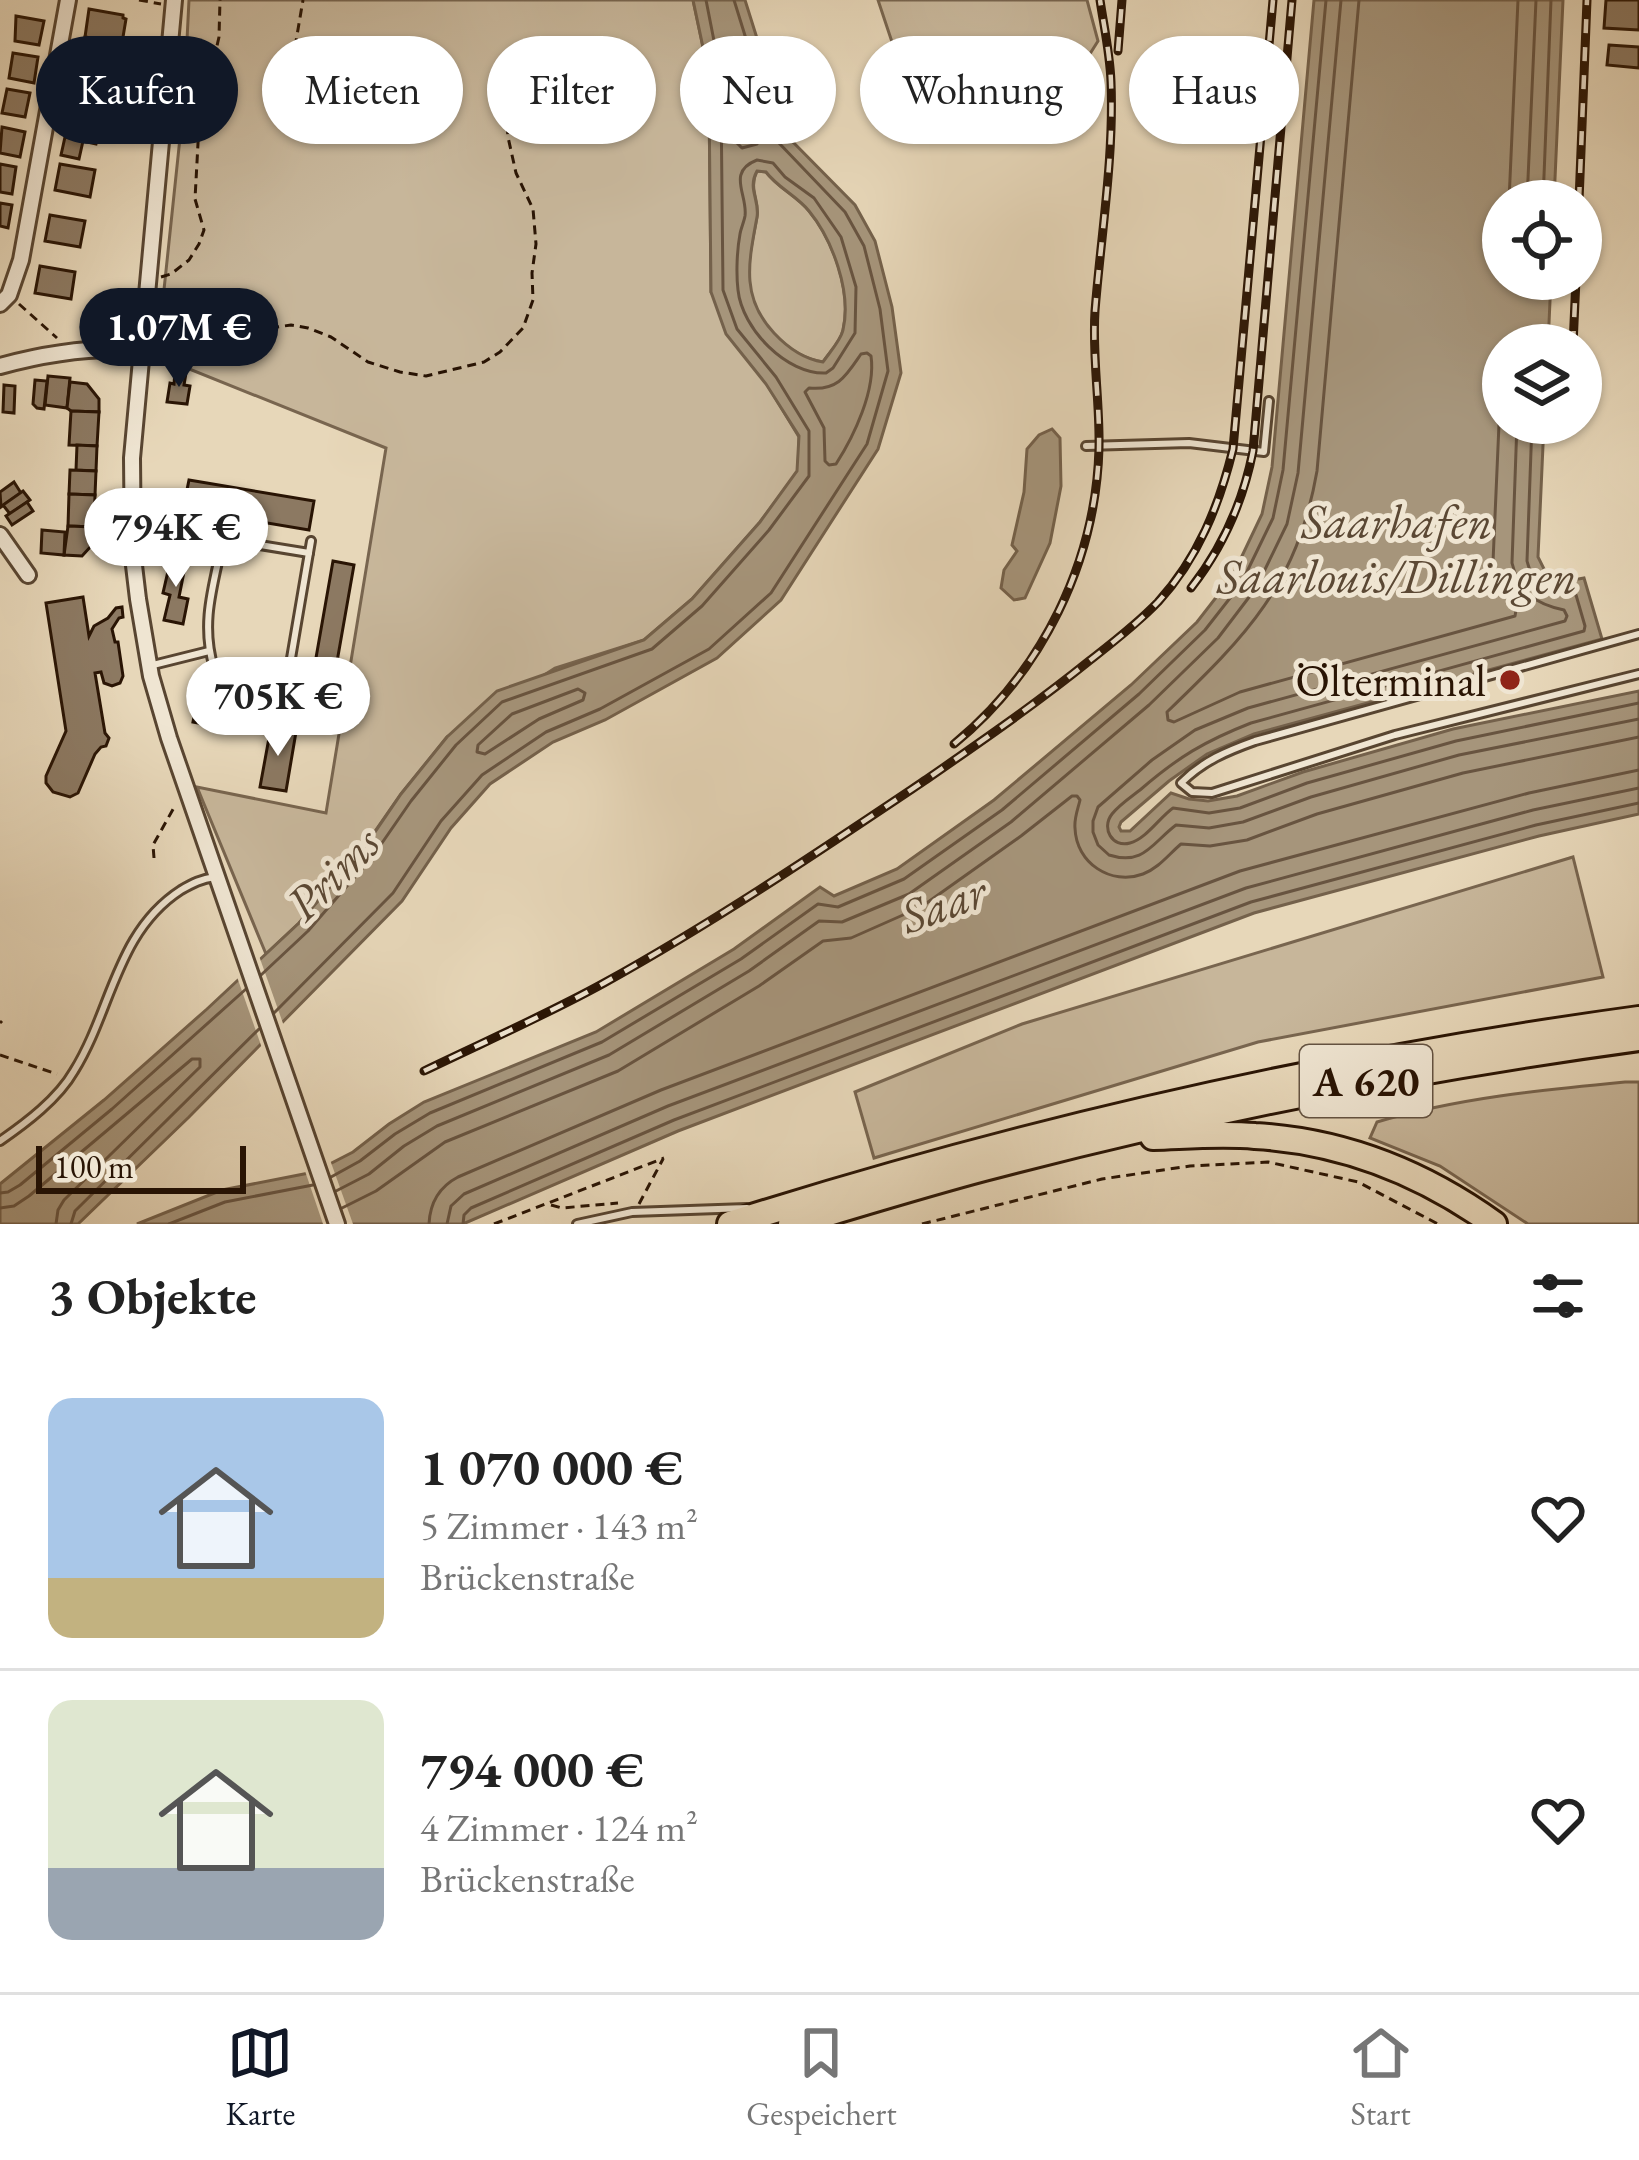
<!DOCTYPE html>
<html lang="de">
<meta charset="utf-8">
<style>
body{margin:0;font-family:"EB Garamond",serif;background:#f2f2f2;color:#222;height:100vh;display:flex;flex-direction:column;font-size:45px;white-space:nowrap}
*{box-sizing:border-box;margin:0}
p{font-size:39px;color:#767676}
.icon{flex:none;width:66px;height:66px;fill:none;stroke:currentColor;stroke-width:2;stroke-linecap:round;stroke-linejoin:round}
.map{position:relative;height:1224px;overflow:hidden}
.details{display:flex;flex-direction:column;background:#fff;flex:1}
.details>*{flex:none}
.guide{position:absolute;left:36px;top:36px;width:1569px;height:108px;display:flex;gap:24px}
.buttons{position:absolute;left:1482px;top:180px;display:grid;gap:24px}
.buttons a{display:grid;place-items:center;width:120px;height:120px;border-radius:50%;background:#fff;box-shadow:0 3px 9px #0004;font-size:60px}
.scale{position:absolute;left:36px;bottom:30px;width:210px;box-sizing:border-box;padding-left:12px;border:6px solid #291404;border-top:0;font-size:33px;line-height:42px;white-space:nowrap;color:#291404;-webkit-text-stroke:9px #efe5d2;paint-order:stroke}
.price{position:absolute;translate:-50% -102px;padding:0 27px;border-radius:42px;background:#fff;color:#222;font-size:39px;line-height:78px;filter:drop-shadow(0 3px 6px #0008)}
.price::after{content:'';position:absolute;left:50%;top:72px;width:36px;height:27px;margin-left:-18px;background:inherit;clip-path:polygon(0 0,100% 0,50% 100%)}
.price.current{background:#111827;color:#fff}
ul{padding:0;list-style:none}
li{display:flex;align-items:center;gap:36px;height:300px;padding:0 48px}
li+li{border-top:3px solid #e0e0e0}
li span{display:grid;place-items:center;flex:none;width:336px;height:240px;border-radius:24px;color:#555}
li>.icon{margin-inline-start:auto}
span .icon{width:144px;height:144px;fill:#fffc;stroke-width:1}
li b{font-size:51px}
h2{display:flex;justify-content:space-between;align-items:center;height:144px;padding:0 48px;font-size:51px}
.pill{padding:0 42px;border-radius:54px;background:#fff;box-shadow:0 3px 9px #0004;font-size:42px;line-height:108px}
.pill.current{background:#111827;color:#fff}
.tabs{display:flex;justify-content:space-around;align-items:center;height:168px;border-top:3px solid #e0e0e0;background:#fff;font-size:33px;color:#767676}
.tabs a{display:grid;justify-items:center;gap:6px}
.tabs .current{color:#111827}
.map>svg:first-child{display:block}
</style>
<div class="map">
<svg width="1639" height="1224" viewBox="0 0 1639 1224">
<rect width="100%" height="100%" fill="#e7d7b9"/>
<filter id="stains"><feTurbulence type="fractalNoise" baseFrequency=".00167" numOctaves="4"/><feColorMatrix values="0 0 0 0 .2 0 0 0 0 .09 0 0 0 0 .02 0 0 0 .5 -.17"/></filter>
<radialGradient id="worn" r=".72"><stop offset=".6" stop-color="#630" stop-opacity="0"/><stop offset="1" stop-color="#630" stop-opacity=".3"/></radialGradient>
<g fill="#c7b69a" stroke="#78654f" stroke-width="3">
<polygon points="189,0 693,0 704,52 709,97 711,292 799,437 798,471 760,522 692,599 644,640 555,668 447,737 401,794 364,847 299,923 266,954 197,787 326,813 386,448 157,356 184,100"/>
<polygon points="878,0 1087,0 1098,41 1059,103 982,136 917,117"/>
<path d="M 757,171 L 766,172 C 778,188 797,196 809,211 C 833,240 852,292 843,330 C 841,341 829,353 823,362 C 790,357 758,325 750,293 C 745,268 753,240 757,217 C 760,200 748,189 757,171 Z"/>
<polygon points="1573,857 1603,977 1258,1042 874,1158 855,1092 1022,1024"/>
<path d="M 1625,1082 L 1639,1082 L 1639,1224 L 1528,1224 L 1440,1166 L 1370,1138 L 1377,1122 C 1458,1098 1541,1090 1625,1082 Z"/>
</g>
<g fill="#a6957b" stroke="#74614b" stroke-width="3" fill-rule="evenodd">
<path d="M 693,0 L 745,0 L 788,137 L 855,205 L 875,241 L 892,307 L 901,373 L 878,449 L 781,600 L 717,658 L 605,720 L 553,742 L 490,784 L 451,828 L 402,901 L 189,1117 L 78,1224 L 0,1224 L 0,1184 L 104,1100 L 207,1009 L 299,923 L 364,848 L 401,794 L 447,737 L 497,691 L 644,640 L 692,599 L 760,522 L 797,471 L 799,436 L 766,384 L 726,334 L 711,292 L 709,97 L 704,52 ZM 757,171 L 766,172 C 778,188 797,196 809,211 C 832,239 852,292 843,330 C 841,340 829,353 823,362 C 803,359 788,348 774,333 C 740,297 749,261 757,217 C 760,200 747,189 757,171 Z"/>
<polygon points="1314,0 1563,0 1554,201 1503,201 1503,279 1551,279 1548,345 1503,345 1503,423 1544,423 1538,557 1548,577 1562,582 1584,578 1602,639 1254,734 1207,754 1169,781 1121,822 1119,827 1121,831 1130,831 1171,793 1189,799 1208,801 1237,796 1303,772 1453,729 1639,691 1639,814 1539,836 1254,913 678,1131 463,1224 137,1224 222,1190 314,1172 353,1152 389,1124 424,1102 596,1032 734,949 820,887 834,896 897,869 994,800 1131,685 1197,622 1232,577 1262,514 1272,467"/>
<polygon points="1052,429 1060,438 1061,486 1050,543 1025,598 1014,600 1001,588 1004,570 1017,551 1012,545 1024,492 1027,449 1039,435"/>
</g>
<g fill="#e7d7b9">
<polygon points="258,953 285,1029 263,1051 236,974"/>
<polygon points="329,1157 353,1224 323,1224 304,1168"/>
</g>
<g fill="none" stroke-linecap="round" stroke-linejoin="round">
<g stroke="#685440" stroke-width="3">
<path d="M 1359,0 L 1317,471 C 1297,585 1247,635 1167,712 L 1168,720 L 1174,722 L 1240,692 L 1515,616 L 1516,610 L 1501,589 L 1493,562 L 1499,424 L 1503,407"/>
<polygon points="740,93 747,96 760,139 757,144 742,148 736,142 736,98"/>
<path d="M 757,160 L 773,163 L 785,177 L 814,198 L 841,237 L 856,287 L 855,333 L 833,368 L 826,373 C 787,375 742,329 738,290 C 736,273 737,250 740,234 C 741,228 744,222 745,216 C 748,195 726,172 757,160 Z"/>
<polyline points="1509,201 1518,0"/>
<polyline points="1527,201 1536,0"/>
<polyline points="1543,201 1551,0"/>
<path d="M 867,353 L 871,356 C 876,390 854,436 836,464 L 829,465 L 825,461 L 824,428 L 805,392 L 809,388 C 838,391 846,376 861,354 Z"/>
<path d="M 1517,423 L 1512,563 C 1519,592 1535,604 1564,610 L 1567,616 L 1565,621 L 1248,708 L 1195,730 L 1152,760 L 1098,807 L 1093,821 L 1093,832 L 1098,845 L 1109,855 C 1144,866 1152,843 1176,825 L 1209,828 L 1243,822 L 1311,797 L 1459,755 L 1639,719"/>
<path d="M 1532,423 L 1527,561 C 1535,592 1549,591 1576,595 L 1585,626 L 1584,631 L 1251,723 C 1205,741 1178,757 1140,790 C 1131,797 1119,805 1112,814 C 1101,828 1112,848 1130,843 C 1146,839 1160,817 1173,808 L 1209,813 L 1240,808 L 1307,783 L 1456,741 L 1639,703"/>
<polygon points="578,689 585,693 583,700 539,719 485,754 477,752 478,745 512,714"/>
<polyline points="261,975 308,931 373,856 411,801 456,745 502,702 652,649 702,606 769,530 809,476 809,431 776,377 737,329 723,290 721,97 716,51 706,0"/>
<polyline points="274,1013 393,893 441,821 482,775 546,732 600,709 709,649 771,593 867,444 888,371 880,309 864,246 845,212 778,142 734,0"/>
<polyline points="331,1177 360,1161 395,1134 430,1113 602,1042 741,959 818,904 838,907 904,879 1002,810 1139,694 1205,630 1241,584 1273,518 1283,470 1326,0"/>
<polyline points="336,1191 369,1174 404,1146 437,1126 609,1055 749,971 819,921 842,922 909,894 1011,822 1149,705 1218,638 1256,588 1287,524 1298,473 1341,0"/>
<polyline points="0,1193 8,1192 20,1185 112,1109 246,989"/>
<polyline points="0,1208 14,1206 29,1196 192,1059 200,1059 200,1067 64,1200 58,1210 56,1224"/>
<path d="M 342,1208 L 376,1191 L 445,1142 L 618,1071 L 759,986 L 823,941 L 851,938 L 921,907 L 1021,836 L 1072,796 L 1077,796 L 1080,800 C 1078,809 1074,818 1075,828 C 1076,863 1111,886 1143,874 C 1159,868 1169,854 1181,844 L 1210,846 L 1247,840 L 1317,814 L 1463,773 L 1639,737"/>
<polyline points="71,1224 75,1211 259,1029"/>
<polyline points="169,1224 225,1202 313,1185"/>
<path d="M 429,1224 C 430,1202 439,1187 458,1177 L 661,1090 L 1240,871 L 1529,793 L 1639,770"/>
<polyline points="447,1224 451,1206 464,1194 668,1106 1246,888 1533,810 1639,788"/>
<polyline points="463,1224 464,1215 471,1208 674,1120 1251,902 1536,825 1639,803"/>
</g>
</g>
<g fill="#8c7962" stroke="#291404" stroke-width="3">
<polygon points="1606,0 1639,0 1639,30 1604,28"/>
<polygon points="89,9 123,15 123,18 126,19 122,43 85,37"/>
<polygon points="16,16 44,21 39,45 15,41"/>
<polygon points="85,37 101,40 98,57 82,54"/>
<polygon points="1609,45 1639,47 1639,68 1607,65"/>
<polygon points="13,53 38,57 34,83 9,78"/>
<polygon points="80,60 112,66 107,93 75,87"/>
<polygon points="75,87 94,90 91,108 72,105"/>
<polygon points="7,89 30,93 25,117 2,113"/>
<polygon points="75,112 102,118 96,144 69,138"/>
<polygon points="2,127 25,132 20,157 0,153"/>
<polygon points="65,137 83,141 79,159 61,155"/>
<polygon points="0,164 16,167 12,194 0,192"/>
<polygon points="60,164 95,170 90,197 55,190"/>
<polygon points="0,203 12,205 8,228 0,226"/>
<polygon points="50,215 85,221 80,247 45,241"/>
<polygon points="40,266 75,272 71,299 35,293"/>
<polygon points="175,372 186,373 184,385 190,386 187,404 167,402 170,383 174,384"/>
<polygon points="48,376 70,378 67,408 45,405"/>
<polygon points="35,380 47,381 44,409 37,408 33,404"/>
<polygon points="70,382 87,384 99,399 99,412 71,411 67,408"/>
<polygon points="4,385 15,386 14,413 3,412"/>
<polygon points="71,411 99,412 97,446 69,445"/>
<polygon points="77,445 97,446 96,471 76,470"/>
<polygon points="70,470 96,471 95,495 69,494"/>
<polygon points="189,480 314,501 309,530 183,509"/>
<polygon points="14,482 21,493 1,507 0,492"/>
<polygon points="23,491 30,500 10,514 3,505"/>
<polygon points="69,494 95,495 94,527 68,526"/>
<polygon points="27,502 33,511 12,525 6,516"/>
<polygon points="68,526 94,527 93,544 82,556 64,555"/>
<polygon points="42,530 65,532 64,555 41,553"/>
<polygon points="172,554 187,557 179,597 188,599 183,624 164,620 170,595 163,593"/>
<polygon points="333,561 354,565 328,713 307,709"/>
<polygon points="83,597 89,636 94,626 108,618 116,608 122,607 123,617 119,618 112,629 115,642 118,642 123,676 120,683 112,686 104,683 101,672 95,673 105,733 109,738 106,746 101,747 95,754 78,793 70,797 53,792 46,783 46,776 66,731 46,603"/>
<polygon points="226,701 259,708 254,729 231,725 230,729 193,722 197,702 225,707"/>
<polygon points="271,727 296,732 286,791 260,787"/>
</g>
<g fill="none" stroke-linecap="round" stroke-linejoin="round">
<defs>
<g id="lane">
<polyline points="1086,446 1189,443 1264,452 1269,401"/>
<path d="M 1639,634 L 1255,741 C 1227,751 1203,761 1181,783 L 1192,792 L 1212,793 L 1395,735 L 1639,674"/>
<polyline points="153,665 209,651"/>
<path d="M 288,680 L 214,668 C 200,622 214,584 223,539 L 309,553"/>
<polyline points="282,711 311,541"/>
<path d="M 0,1141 C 26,1123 58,1099 74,1071 C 112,1010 116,932 181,890 C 193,883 201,879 215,877"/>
<polyline points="577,1224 632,1212 747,1208"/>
</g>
<g id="street">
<polyline points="174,0 132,458 133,557 138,599 151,676 169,738 337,1224"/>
<polyline points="0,304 9,295 21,260 68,0"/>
<path d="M 0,366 C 47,353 93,346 142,350"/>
<polyline points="0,535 28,575"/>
</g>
<g id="highway">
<path d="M 1153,1137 C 1187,1136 1221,1133 1255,1136 C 1342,1141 1423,1173 1494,1224"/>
<path d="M 730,1224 C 1026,1130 1331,1061 1639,1019"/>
<path d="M 791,1224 C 856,1205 920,1185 984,1168 C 1200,1111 1418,1068 1639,1038"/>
</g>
</defs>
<use href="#lane" stroke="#584531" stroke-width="12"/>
<use href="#street" stroke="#584531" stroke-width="20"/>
<use href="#highway" stroke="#291404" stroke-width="30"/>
<g stroke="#291404" stroke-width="3" stroke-dasharray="9 6" stroke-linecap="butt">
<polyline points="139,0 161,4"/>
<polyline points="295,47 303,0"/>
<polyline points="161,277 171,274 189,260 199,244 204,230 195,199 199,125 219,37 220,0"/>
<polyline points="19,304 57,338"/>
<polyline points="155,336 185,348 235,333 291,325 308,328 331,337 368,362 400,372 426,376 484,362 500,352 523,328 533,300 532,273 536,244 533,209 516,173 508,137 506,111"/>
<polyline points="154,858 153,845 176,804"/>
<polyline points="0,1023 2,1021"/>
<polyline points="0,1055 57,1074"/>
<polyline points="639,1204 663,1159"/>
<polyline points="551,1205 562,1208 618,1203"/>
<polyline points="494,1224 664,1158"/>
<polyline points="922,1224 1102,1179 1190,1166 1268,1162 1358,1182 1438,1224"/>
</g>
<use href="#lane" stroke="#efe5d2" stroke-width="6"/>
<use href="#street" stroke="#efe5d2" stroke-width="14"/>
<use href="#highway" stroke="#e7d7b9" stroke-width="24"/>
<defs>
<g id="rail">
<polyline points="1118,51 1122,0"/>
<polyline points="1579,201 1587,0"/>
<polyline points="1573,345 1576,279"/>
<path d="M 1191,588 C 1223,547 1243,502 1253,451 L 1292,0"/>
<path d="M 954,744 C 1042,672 1096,562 1099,448 C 1100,402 1092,357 1095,311 C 1101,235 1114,158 1111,82 C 1110,54 1104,27 1100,0"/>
<path d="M 424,1071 C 484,1042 546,1015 604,983 C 716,921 821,850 927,779 C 982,741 1037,703 1089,661 C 1112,643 1137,624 1158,602 C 1198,558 1219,506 1233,449 L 1273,0"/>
</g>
</defs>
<use href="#rail" stroke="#291404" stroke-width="9"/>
<use href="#rail" stroke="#efe5d2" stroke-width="4.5" stroke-dasharray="14" stroke-linecap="butt"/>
</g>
<circle fill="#8f2418" stroke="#efe5d2" stroke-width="4.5" cx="1510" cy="680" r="12"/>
<g text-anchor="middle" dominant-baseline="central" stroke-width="10" stroke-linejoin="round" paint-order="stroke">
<rect fill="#efe5d2" stroke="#645342" stroke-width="3" x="1300" y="1045" width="132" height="72" rx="9"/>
<g font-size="42" font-weight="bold" fill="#291404">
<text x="1366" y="1081">A 620</text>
</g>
<g font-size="45" fill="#291404" stroke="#efe5d2" text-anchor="end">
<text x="1486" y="680">Ölterminal</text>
</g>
<g font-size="48" font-style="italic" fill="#5b4834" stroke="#efe5d2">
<text x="1397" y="521">Saarhafen<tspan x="1397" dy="55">Saarlouis/Dillingen</tspan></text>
<text transform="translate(332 873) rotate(-45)">Prims</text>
<text transform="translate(943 903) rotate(-20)">Saar</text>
</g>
</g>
<rect width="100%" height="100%" filter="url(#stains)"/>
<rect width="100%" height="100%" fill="url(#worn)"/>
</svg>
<div class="buttons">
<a><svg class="icon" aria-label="locate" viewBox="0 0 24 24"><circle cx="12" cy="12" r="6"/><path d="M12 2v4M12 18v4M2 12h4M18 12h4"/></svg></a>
<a><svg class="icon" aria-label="layers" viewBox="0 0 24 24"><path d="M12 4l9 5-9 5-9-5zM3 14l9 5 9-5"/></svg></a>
</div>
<div class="scale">100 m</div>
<b class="price current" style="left:179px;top:390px">1.07M €</b>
<b class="price" style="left:176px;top:590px">794K €</b>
<b class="price" style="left:278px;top:759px">705K €</b>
<div class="guide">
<a class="pill current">Kaufen</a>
<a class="pill">Mieten</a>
<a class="pill">Filter</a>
<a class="pill">Neu</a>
<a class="pill">Wohnung</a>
<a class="pill">Haus</a>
</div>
</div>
<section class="details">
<h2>3 Objekte<svg class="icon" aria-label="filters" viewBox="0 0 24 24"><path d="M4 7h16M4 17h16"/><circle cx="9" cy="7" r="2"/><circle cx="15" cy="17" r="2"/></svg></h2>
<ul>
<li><span style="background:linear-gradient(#a9c7e8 75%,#c2b280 0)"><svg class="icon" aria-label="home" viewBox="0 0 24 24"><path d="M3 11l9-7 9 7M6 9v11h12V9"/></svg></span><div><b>1 070 000 €</b><p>5 Zimmer · 143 m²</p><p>Brückenstraße</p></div><svg class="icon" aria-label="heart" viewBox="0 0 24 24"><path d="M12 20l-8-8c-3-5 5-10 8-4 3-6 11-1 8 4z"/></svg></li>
<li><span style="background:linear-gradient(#dfe7d0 70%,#9aa5b1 0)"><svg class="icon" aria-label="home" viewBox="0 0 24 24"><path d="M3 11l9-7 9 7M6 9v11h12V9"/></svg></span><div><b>794 000 €</b><p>4 Zimmer · 124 m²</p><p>Brückenstraße</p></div><svg class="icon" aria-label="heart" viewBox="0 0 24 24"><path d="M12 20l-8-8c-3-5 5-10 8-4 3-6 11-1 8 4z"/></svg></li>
</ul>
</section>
<nav class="tabs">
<a class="current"><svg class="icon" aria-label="map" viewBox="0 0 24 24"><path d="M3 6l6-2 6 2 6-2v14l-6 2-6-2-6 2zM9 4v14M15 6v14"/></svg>Karte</a>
<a><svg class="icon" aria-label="saved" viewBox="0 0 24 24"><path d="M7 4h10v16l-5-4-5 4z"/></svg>Gespeichert</a>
<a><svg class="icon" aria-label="home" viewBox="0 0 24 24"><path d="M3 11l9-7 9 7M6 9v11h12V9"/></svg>Start</a>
</nav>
